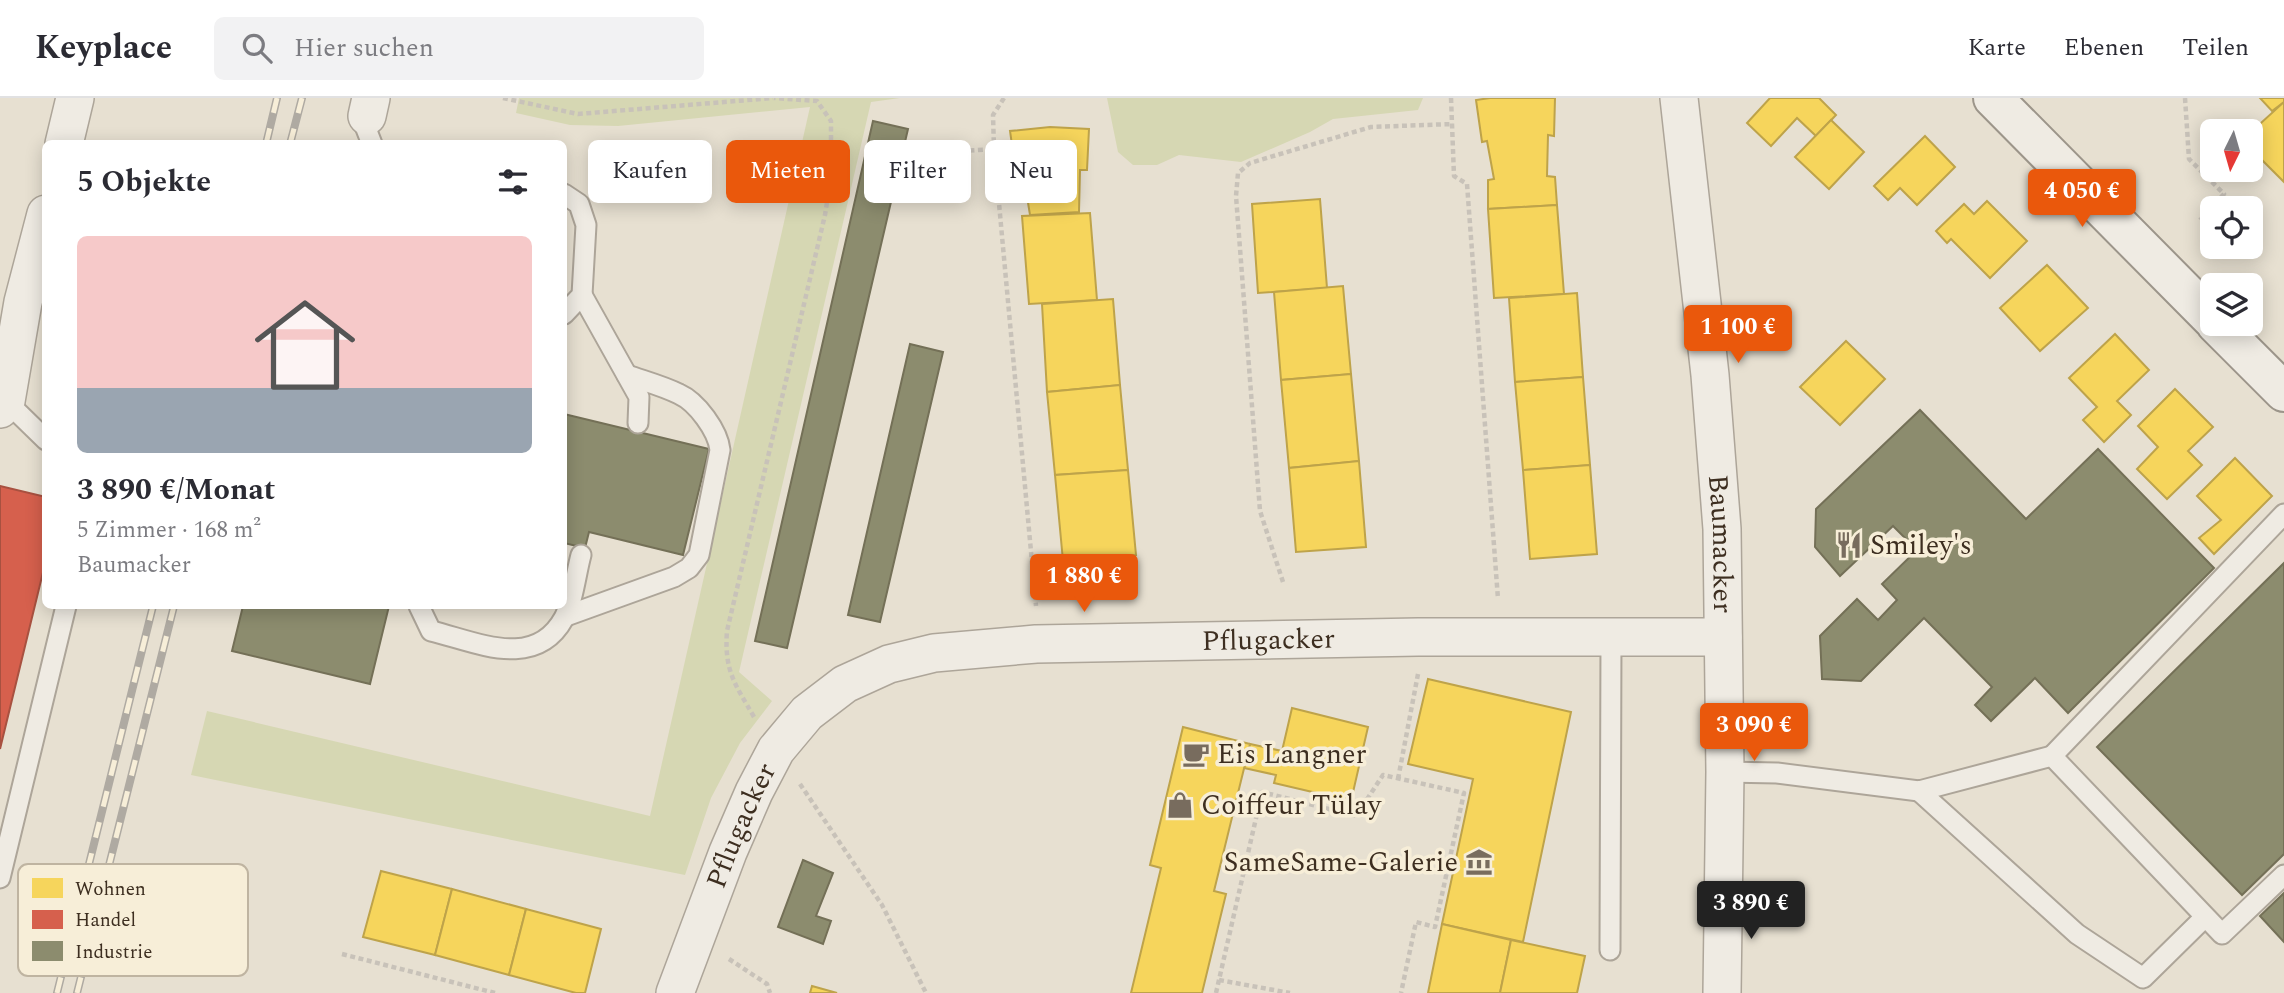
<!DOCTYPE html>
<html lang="de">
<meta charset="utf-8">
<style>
body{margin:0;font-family:Spectral,serif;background:#f2f2f3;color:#2b2b33;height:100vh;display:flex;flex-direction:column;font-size:26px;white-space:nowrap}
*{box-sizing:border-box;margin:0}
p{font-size:23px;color:#7c7c81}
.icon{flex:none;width:38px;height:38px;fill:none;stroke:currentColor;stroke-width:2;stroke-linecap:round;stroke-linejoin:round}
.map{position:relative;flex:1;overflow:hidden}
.panel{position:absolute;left:42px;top:42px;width:525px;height:469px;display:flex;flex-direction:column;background:#fff;border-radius:10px;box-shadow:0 4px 18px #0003}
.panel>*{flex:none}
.hud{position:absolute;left:588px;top:42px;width:665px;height:63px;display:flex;gap:14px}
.needle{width:46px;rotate:185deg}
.controls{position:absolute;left:2200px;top:21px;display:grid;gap:14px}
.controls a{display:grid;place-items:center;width:63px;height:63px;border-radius:10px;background:#fff;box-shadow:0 4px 18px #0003;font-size:35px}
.price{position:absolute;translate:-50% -60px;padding:0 16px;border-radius:7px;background:#ea580c;color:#fff;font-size:23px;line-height:46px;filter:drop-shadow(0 2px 4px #0008)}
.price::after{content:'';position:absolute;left:50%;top:42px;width:21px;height:16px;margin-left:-10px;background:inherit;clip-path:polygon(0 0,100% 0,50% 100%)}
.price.active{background:#222;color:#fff}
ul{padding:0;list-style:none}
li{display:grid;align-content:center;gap:14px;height:371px;padding:0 35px}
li+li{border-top:2px solid #e1e1e2}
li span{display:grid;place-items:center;height:217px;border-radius:10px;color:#555}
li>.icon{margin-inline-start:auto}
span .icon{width:126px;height:126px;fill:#fffc;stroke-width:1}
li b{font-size:30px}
h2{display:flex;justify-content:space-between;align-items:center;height:84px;padding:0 35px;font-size:30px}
.chip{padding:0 24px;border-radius:10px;background:#fff;box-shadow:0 4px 18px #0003;font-size:24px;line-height:63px}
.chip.active{background:#ea580c;color:#fff}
header{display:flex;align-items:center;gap:42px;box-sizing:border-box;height:98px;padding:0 35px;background:#fff;border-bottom:2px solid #e1e1e2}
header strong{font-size:33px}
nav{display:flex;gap:38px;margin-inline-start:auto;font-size:24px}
.search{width:490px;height:63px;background:#f2f2f3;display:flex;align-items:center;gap:18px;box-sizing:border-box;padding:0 24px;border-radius:10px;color:#7c7c81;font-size:26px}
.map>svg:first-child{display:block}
</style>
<header>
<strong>Keyplace</strong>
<div class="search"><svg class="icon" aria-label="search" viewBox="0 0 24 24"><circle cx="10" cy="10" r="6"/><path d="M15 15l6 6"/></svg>Hier suchen</div>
<nav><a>Karte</a><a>Ebenen</a><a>Teilen</a></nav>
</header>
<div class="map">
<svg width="2284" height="895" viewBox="0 0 2284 895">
<rect width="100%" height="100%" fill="#e7e0d1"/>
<g fill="#d6d7b3">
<polygon points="519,0 900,0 871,4 739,574 772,603 740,645 711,700 685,777 191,677 207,613 650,718 810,9 618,28 570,27 516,15"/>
<polygon points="1107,0 1423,0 1418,12 1333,21 1310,34 1241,64 1179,57 1157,67 1133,67 1118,54"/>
</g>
<g fill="#f6d55c" stroke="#bea34a" stroke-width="2">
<polygon points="1490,0 1555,0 1554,38 1548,37 1547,78 1555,79 1557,107 1488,111 1488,82 1494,81 1487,43 1482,44 1476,2"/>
<polygon points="1770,0 1819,0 1836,17 1816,38 1797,20 1771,48 1747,25"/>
<polygon points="2260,0 2284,0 2284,4 2272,13"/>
<polygon points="2284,4 2284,84 2250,50 2250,35"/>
<polygon points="1831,22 1864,54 1829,91 1795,59"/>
<polygon points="1050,29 1089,31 1087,72 1080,72 1079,114 1030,117 1023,74 1016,75 1010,33"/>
<polygon points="1925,38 1955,69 1917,107 1900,90 1888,102 1874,88"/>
<polygon points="1320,101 1327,190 1258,195 1252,106"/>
<polygon points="1987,103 2027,143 1990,180 1951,141 1947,145 1936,133 1964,106 1974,116"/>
<polygon points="1557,107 1564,196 1494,200 1488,111"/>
<polygon points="1090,115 1097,202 1029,206 1022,118"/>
<polygon points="2047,167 2088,210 2040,253 2000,210"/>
<polygon points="1343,188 1351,276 1281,282 1274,194"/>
<polygon points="1577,195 1583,279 1515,284 1509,200"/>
<polygon points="1113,201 1120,287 1047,294 1042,206"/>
<polygon points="2115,236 2149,272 2117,303 2131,317 2104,344 2083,322 2097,309 2069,280"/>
<polygon points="1846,243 1885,281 1840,327 1800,289"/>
<polygon points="1351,276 1359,363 1289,370 1281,282"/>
<polygon points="1583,279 1590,367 1523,372 1515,284"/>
<polygon points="1120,287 1128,372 1055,377 1047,294"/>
<polygon points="2175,291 2213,329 2188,353 2202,367 2167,401 2137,371 2158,349 2138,328"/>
<polygon points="2235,360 2272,398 2214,456 2199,440 2221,422 2197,398"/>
<polygon points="1359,363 1366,449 1296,454 1289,370"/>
<polygon points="1590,367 1597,456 1530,461 1523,372"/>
<polygon points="1128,372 1136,457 1063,463 1055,377"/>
<polygon points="1428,581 1571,614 1523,844 1442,826 1473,681 1408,666"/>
<polygon points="1292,610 1368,629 1351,703 1274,685 1276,677 1244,670 1250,646 1282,653"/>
<polygon points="1183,629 1250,646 1214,793 1226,796 1202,895 1131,895 1161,770 1150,767"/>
<polygon points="381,773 452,791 435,857 363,839"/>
<polygon points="452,791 526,811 509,877 435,857"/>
<polygon points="526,811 601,831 585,895 576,895 509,877"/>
<polygon points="1442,826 1511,842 1500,895 1428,895"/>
<polygon points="1511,842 1585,858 1577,895 1500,895"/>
<polygon points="812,888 837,895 810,895"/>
</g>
<polygon fill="#d6604d" stroke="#a85140" stroke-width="2" points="0,388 46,399 46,462 0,651"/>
<g fill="#8c8c6e" stroke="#747057" stroke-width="2">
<polygon points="873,23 908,31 787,550 755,543"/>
<polygon points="910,246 943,254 880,524 848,517"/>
<polygon points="1920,312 2026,421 2098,351 2214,470 2068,615 2035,580 1991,623 1975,607 1992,589 1924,520 1861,583 1822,581 1820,538 1857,501 1878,522 1897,502 1882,486 1917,452 1893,428 1840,478 1815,449 1816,411"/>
<polygon points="564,316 709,351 683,457 589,434 585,450 564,445"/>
<polygon points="2284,465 2284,756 2242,797 2097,649"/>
<polygon points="243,508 389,508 370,586 232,553"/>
<polygon points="803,762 833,775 816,818 831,823 823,846 778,829"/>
<polygon points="2284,795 2284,844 2260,818"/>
</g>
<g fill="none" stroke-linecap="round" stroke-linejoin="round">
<defs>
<g id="lane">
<polyline points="367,18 365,28 372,46"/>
<polyline points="564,96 579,106 586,127 582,197 564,216"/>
<polyline points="582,197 639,299 638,325"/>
<polyline points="6,303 46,342"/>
<path d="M 419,508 L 431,533 C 477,544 535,573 564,520 C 573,504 576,475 581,457"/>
<path d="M 566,518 L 674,479 L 689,470 L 699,457 L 720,352 C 718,333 697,304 679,296 C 663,288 644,283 627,277"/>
<polyline points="2052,658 2284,416"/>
<polyline points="1725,674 1777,675 1919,693 2052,658 2222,836 2284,777"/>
<polyline points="1919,693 2077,836 2143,880 2205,819"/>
<polyline points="0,780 66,508"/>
<polyline points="1610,852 1611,539"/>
</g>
<g id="street">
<path id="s1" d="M 1679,0 L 1710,277 L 1722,431 L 1725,674 L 1722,895"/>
<polyline points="367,18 371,0"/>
<polyline points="64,46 75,0"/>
<polyline points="0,311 6,303 23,204 46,116"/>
<path id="s2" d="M 675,895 L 728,754 L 754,694 L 776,652 L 807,615 L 845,586 L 889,566 L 934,555 L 1036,546 L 1418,539 L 1723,539"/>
</g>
<g id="secondary">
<polyline points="1993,0 2212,221"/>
<polyline points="2216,226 2284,294"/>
</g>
</defs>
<use href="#lane" stroke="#ada599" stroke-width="23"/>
<use href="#street" stroke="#ada599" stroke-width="40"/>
<use href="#secondary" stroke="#9c958a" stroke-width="42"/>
<g stroke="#c8c2b9" stroke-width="4.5" stroke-dasharray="5 3.5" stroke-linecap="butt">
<polyline points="503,0 578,16 773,0"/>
<polyline points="1004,0 993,17 994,51 1036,508"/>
<polyline points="1451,0 1454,78 1467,86 1498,501"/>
<polyline points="2185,0 2189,61 2224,96 2200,122"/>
<polyline points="927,55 994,51"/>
<polyline points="1283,484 1260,413 1236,98 1238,75 1250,65 1371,29 1453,26"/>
<path d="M 754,619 C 735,586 724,573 727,533 L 825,117 L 831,79 L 831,23 L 817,3 L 774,0"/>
<polyline points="1398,681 1418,576"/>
<polyline points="800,686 882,807 926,895"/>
<polyline points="342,856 495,895"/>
<polyline points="729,861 767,886 770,895"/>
<polyline points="1219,882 1290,895"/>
<polyline points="1216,895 1262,694 1356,718 1383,677 1464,695 1435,829 1416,824 1401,895"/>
</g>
<use href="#lane" stroke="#efebe3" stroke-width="19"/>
<use href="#street" stroke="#efebe3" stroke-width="37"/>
<use href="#secondary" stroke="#efebe3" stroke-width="38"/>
<defs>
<g id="rail">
<polyline points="266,46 277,0"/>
<polyline points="290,46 302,0"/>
<polyline points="57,895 153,508"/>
<polyline points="77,895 174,508"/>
</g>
</defs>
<use href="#rail" stroke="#afaaa2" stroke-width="8"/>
<use href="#rail" stroke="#f7eed8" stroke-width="5" stroke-dasharray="16" stroke-linecap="butt"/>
</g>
<defs>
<symbol id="restaurant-bare" viewBox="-9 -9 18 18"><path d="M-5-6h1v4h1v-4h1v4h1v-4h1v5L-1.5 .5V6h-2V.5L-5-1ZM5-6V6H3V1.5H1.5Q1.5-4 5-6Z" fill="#786c5e" stroke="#f7eed8" stroke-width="2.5" paint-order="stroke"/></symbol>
<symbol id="cafe-bare" viewBox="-9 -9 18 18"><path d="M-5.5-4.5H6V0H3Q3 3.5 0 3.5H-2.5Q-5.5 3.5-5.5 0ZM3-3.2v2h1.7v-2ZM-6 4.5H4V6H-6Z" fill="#786c5e" stroke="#f7eed8" stroke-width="2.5" paint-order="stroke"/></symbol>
<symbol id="shop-bare" viewBox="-9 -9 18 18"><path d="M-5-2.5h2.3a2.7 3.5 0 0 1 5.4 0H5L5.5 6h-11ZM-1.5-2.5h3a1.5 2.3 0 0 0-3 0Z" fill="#786c5e" stroke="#f7eed8" stroke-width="2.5" paint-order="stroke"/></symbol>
<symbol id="museum-bare" viewBox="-9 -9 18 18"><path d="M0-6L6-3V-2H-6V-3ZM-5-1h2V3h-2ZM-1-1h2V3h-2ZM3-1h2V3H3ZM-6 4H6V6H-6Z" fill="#786c5e" stroke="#f7eed8" stroke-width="2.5" paint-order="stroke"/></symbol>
</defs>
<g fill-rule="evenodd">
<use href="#restaurant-bare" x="1830" y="428" width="38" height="38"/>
<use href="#cafe-bare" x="1177" y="637" width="38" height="38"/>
<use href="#shop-bare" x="1161" y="688" width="38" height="38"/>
<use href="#museum-bare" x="1460" y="745" width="38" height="38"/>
</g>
<g text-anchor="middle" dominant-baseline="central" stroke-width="7" stroke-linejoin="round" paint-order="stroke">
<g font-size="28" fill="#3d2e20" stroke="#f7eed8">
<text stroke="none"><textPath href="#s1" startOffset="448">Baumacker</textPath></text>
<text stroke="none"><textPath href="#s2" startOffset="789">Pflugacker</textPath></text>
<text stroke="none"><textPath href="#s2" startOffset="180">Pflugacker</textPath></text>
</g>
<g font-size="28" fill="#3d2e20" stroke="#f7eed8" text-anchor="start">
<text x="1870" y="447">Smiley's</text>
<text x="1217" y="656">Eis Langner</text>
<text x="1201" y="707">Coiffeur Tülay</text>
<text x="1458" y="764" text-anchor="end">SameSame-Galerie</text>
</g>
</g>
<rect x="18" y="766" width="230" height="112" rx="10" fill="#f7eed8" stroke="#bfb4a1" stroke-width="2"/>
<rect x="32" y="780" width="31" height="20" fill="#f6d55c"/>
<rect x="32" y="812" width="31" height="19" fill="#d6604d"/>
<rect x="32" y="843" width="31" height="20" fill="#8c8c6e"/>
<g font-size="19" fill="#3d2e20">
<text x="75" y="797">Wohnen</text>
<text x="75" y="828">Handel</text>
<text x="75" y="860">Industrie</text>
</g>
</svg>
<div class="controls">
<a><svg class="needle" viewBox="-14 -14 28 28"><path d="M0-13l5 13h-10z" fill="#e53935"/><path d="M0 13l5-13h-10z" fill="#7c7c81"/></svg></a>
<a><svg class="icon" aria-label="locate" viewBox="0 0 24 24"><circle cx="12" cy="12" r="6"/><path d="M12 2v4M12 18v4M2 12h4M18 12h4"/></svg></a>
<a><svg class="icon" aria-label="layers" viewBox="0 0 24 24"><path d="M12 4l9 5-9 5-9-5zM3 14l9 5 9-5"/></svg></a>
</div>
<b class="price" style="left:2082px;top:131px">4 050 €</b>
<b class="price" style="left:1738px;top:267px">1 100 €</b>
<b class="price" style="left:1084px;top:516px">1 880 €</b>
<b class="price" style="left:1754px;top:665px">3 090 €</b>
<b class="price active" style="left:1751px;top:843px">3 890 €</b>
<div class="hud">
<a class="chip">Kaufen</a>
<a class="chip active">Mieten</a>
<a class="chip">Filter</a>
<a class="chip">Neu</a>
</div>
<section class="panel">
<h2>5 Objekte<svg class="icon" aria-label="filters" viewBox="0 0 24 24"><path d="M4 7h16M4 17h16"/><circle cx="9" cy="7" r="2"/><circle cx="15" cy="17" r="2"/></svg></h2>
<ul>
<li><span style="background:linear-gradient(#f6c9c9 70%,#9aa5b1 0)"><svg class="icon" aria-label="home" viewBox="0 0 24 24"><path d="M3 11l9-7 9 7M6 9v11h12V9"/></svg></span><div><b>3 890 €/Monat</b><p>5 Zimmer · 168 m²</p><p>Baumacker</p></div></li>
</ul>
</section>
</div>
